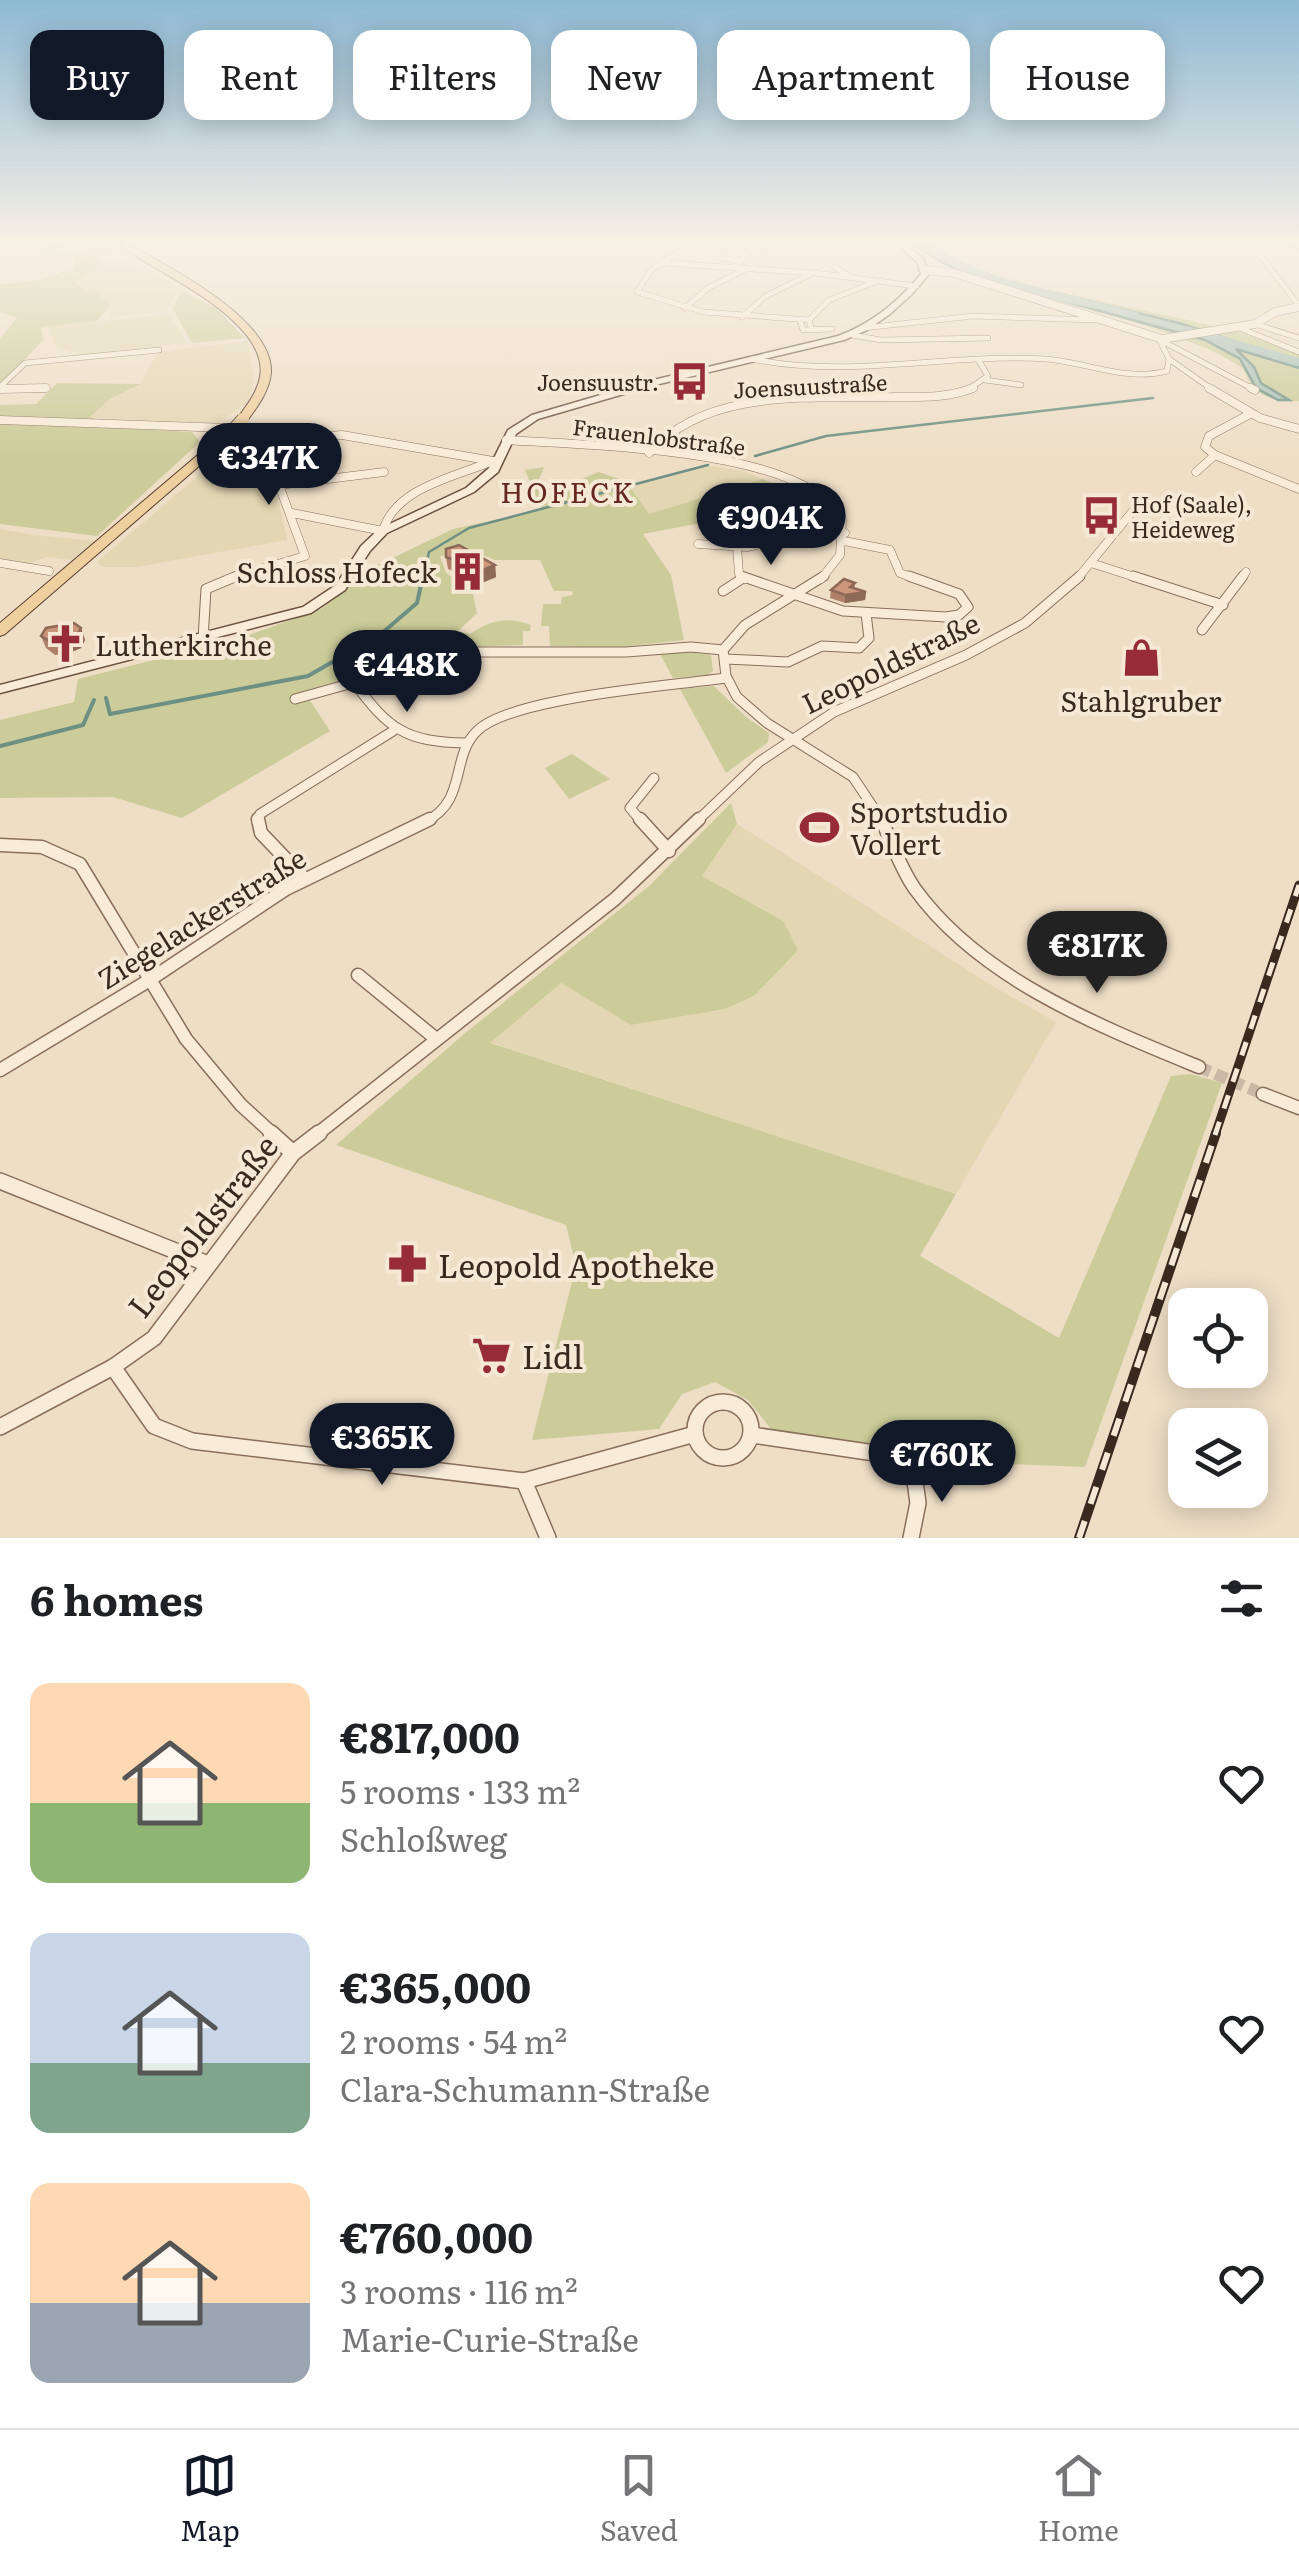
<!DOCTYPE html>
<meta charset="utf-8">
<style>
body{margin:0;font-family:Literata,serif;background:#f6f6f6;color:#202124;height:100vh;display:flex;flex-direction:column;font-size:38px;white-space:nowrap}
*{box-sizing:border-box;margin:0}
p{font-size:32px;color:#757577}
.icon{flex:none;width:55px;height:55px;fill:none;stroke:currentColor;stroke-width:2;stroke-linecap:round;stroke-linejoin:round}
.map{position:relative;height:1538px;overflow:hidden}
.sheet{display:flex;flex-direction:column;background:#fff;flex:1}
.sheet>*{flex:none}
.top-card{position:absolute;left:30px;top:30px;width:1240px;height:90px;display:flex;gap:20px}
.buttons{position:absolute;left:1168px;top:1288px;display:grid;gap:20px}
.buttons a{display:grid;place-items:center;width:100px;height:100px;border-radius:20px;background:#fff;box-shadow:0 5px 25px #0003;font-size:50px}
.price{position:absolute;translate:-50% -85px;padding:0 22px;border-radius:35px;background:#111827;color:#fff;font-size:32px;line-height:65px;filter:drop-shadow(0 2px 5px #0008)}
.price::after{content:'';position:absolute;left:50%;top:60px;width:30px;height:22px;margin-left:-15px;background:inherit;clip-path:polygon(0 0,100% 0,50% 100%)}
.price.selected{background:#222;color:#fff}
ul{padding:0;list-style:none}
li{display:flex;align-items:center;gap:30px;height:250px;padding:0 30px}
li span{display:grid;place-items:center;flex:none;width:280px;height:200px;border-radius:20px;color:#555}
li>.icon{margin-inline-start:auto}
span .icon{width:120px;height:120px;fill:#fffc;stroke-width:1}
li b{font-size:42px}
h2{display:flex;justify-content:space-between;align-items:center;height:120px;padding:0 30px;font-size:42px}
.tag{padding:0 35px;border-radius:20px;background:#fff;box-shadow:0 5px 25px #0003;font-size:35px;line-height:90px}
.tag.selected{background:#111827;color:#fff}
.tab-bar{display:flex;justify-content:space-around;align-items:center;height:140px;border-top:2px solid #e0e0e0;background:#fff;font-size:28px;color:#757577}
.tab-bar a{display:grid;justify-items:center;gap:5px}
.tab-bar .selected{color:#111827}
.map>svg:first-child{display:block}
</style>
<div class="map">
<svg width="1299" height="1538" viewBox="0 0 1299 1538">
<rect width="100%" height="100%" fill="#eedec6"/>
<g fill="#e3d7b3">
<polygon points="69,243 108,243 175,287 177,292 166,311 110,317 111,304 96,293 84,291 75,281 95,271 85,251 71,248"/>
<polygon points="170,315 187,343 88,355 57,348 48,326"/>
<polygon points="248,341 254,382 247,404 216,423 89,418 110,399 140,384 158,352"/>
<polygon points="231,448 276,488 287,540 137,567 103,567 97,562"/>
<polygon points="712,466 743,471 763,479 649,514 630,487"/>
<polygon points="0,529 34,535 96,541 71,560 47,557 25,565 0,560"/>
<polygon points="737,824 996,988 1056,1022 956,1194 489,1042 561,983 631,1025 725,1009 754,996 782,921 701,876"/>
</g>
<g fill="#cbcc99">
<polygon points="46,243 69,243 70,248 94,255 99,262 95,271 75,281 84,291 96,293 111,305 97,321 41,327 43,340 0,387 0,339 17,318 0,312 0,284 34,281 74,269 74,258 39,253"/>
<polygon points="949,261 1037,287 1237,331 1299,354 1299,362 1179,323 1014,285"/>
<path d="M 960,271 L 1205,340 C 1227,349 1243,357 1250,382 L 1269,389 C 1254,378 1250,361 1235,349 L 1299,368 L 1299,401 C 1282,401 1261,400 1250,383 C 1246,376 1246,370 1238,365 C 1168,323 1045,299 964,276 Z"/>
<polygon points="181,290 217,309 245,338 192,343 173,309"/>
<polygon points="57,383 140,384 110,399 90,417 95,419 0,419 0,405 36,404"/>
<polygon points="0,422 192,432 200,442 97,536 0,524"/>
<path d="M 544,467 L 539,479 L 545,487 L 573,483 L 598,472 L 626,481 L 649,514 L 763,479 L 777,485 L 754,497 L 775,509 L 643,534 L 671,575 L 684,640 L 614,648 L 550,646 L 549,626 L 541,626 L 543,604 L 561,604 L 562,597 L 573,595 L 572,591 L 554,591 L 540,560 L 495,560 L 472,551 L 440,556 L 446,573 L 472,590 L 477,613 L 458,631 L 470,634 C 490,620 508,616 531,625 L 530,631 L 523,631 L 523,645 L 463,647 L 305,693 L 330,731 L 182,818 L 113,797 L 0,798 L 0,720 L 74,702 L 78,679 L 238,639 L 321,609 L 344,591 L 362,568 L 380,564 L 453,529 L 542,510 L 525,470 Z"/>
<polygon points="683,651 711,655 713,671 707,675 673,678 660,654"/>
<polygon points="714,686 746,717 769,733 768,742 726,773 680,689"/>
<polygon points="572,754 610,779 569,799 545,768"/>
<polygon points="731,803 737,824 702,876 783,921 798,950 754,996 725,1009 631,1025 561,983 490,1043 956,1194 920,1256 1059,1338 1171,1076 1191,1074 1222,1083 1085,1467 980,1463 771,1429 748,1400 715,1382 682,1394 659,1429 532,1440 576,1266 566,1225 336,1145 464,1034 649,886"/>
</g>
<polygon fill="#a7c1b7" stroke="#6e9084" stroke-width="2.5" points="911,243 923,243 949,261 989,277 1179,323 1299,362 1299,368 1236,349 1254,367 1261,383 1289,400 1278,400 1256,388 1240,359 1205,340 984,279 943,263"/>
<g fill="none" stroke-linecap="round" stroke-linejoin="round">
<g stroke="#6e9084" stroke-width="2.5">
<polyline points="1278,243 1299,249"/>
<polyline points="755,456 826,436 1153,398"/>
<polyline points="423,579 429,552 469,528 708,465"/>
</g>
<g stroke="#6e9084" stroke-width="4">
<polyline points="106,698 110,714 308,676 381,634 417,603 423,576"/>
<polyline points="0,746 83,725 94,700"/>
</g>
<g fill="#a7c1b7" fill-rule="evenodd">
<path d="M 919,243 L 931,243 L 950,256 L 1001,278 L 1140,313 L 1134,316 C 1063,301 976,292 919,243 Z"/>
<polygon points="1187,326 1299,358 1299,366 1187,330"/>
</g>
<polyline stroke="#cabaa5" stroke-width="12" stroke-dasharray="12 6" stroke-linecap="butt" points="1199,1067 1263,1094"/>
<defs>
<g id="minor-far4">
<polyline points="692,243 651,270 637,292 704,312 809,320"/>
<polyline points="744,243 776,250"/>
<polyline points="1257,251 1299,306"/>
<polyline points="720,253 721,258 740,261"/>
<polyline points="664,263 815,273 916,286"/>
<polyline points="835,267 850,277"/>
<polyline points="735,268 754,245 761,243"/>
<polyline points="685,308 708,288 746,269"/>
<polyline points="742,317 766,296 809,275"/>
<polyline points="800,320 803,330 832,329"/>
<polyline points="1255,324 1299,338"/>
<polyline points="1237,327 1299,352"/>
<polyline points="863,328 973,316 1096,320"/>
<polyline points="812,330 809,320 829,300 875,282"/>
<polyline points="852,335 881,340 988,338"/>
<polyline points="1159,339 1169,359 1213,390"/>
<polyline points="1164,342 1255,390"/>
<path d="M 752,359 C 850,379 946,353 1045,359 C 1087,362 1125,382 1167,371 L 1169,359"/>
<polyline points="985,380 1021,385"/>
<polyline points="0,387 25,363 159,350"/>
<polyline points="0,389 46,388"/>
<polyline points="967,390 988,376 979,361"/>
</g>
<g id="minor-far3">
<polyline points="1209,388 1260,418 1299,429"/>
<polyline points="1251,388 1255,390"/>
<polyline points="0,389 46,388"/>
<polyline points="1250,414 1209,436 1205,447 1215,455 1299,489"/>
<polyline points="0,420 257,429"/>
<path d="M 506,440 C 588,445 747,448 815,492 C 825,499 834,511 842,520 L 840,555 L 821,579"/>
<path d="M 649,453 C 709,386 814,399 897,397 C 922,397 948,398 973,388"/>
<polyline points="243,454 297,439 342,435 493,461"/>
<polyline points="243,454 239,446 257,429"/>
<polyline points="1196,472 1215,455"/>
<polyline points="279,485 384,472"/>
<path d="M 292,513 L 383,531 C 394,488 457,476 493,461"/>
<polyline points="844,541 890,550 900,573 916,579"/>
<polyline points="698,544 747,547 808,533 845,533"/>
<polyline points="737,547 739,574 745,579"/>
<polyline points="0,563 49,571"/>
<polyline points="1091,563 1141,579"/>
<polyline points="228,579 305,556 279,485 243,454"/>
<polyline points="1077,579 1132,512"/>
<polyline points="1241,579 1246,572"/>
</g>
<g id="minor-far2">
<polyline points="741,576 843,611 946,617 959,615 968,607 959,594 909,576"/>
<polyline points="824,576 745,625 723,650 726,676 737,697 767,723 853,777 883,822"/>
<polyline points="1133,576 1223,605"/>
<polyline points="723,591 743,578"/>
<polyline points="1202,630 1243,576"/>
<polyline points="203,639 206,589 237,576"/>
<polyline points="725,659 788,662 822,646 859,648 869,638 866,614"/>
<path d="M 354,682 C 388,729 406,742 465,743"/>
<polyline points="295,699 464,652 626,652 691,647 723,650"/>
<polyline points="257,822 260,814 393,731"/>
<path d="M 425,822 C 468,801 450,757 477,731 C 511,697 672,686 725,678"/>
<polyline points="642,822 630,808 654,778"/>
<polyline points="696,822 759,762 834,712 966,655 1025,623 1080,576"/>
</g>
<g id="minor-far1">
<polyline points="258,819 261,833 305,879"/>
<polyline points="640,819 669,851"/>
<path d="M 881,819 C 892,842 900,868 915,889 C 980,979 1099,1026 1199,1067"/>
<polyline points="0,845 42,847 80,864 186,1039 241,1105 274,1135"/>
<polyline points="358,975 435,1038"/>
<polyline points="0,1070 148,981 286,889 430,819"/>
<polyline points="1263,1094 1299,1108"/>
<polyline points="316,1135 615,899 699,819"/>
</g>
<g id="minor">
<polyline points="271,1133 293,1153"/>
<polyline points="0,1181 208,1264"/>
<polyline points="113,1367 154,1426 192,1441 524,1481 695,1434"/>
<circle cx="723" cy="1430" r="28"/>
<polyline points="0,1427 113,1367 154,1338 293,1153 319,1133"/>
<polyline points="752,1435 895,1456 913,1467 918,1503 911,1538"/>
<polyline points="524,1481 548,1538"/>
</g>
<polyline id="tertiary" points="926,270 954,273 1162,339 1255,324 1275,312 1299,307"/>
<path id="secondary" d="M 896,243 L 904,243 L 923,259 L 929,274 L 911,295 L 890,314 L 867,330 L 844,340 L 651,386 L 538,419 L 516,434 L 498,472 L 474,492 L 387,533 L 370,551 L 345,590 L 311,613 L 0,693 L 0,685 L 303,607 L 336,585 L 361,546 L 379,529 L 466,488 L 489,468 L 508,430 L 532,415 L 645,382 L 838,336 C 871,324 899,301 921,274 L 917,262 Z"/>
<g id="primary">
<path d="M 116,243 L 126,243 C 167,266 274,319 271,373 C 269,392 257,407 247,421 L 237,419 C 246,406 257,393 260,377 C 270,319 154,272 116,243 Z"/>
<polygon points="226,431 236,434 5,634 0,636 0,623"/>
</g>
</defs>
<use href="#minor-far4" stroke="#896f5c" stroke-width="6"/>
<use href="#minor-far3" stroke="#896f5c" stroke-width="9"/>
<use href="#minor-far2" stroke="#896f5c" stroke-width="11"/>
<use href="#minor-far1" stroke="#896f5c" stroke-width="15"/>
<use href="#minor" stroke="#896f5c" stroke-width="18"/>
<use href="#tertiary" stroke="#896f5c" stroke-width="9"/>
<use href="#secondary" stroke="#6b513f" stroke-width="3"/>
<use href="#primary" stroke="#573e30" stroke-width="2"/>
<use href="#minor-far4" stroke="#f8ecd9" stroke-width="5"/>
<use href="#minor-far3" stroke="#f8ecd9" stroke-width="8"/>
<use href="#minor-far2" stroke="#f8ecd9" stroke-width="9"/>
<use href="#minor-far1" stroke="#f8ecd9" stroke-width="12"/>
<use href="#minor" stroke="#f8ecd9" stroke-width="15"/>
<use href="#tertiary" stroke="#f8ecd9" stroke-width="8"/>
<use href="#secondary" fill="#f8ecd9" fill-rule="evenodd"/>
<use href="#primary" fill="#f0cf9e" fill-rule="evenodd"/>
<defs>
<polyline id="rail-far1" points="1215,1135 1299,885"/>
<polyline id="rail" points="1079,1538 1216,1133"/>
</defs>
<use href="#rail-far1" stroke="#39291f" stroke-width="9"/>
<use href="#rail" stroke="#39291f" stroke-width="10"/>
<use href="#rail-far1" stroke="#f5e9d5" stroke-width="5" stroke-dasharray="14" stroke-linecap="butt"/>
<use href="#rail" stroke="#f5e9d5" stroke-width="6" stroke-dasharray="18" stroke-linecap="butt"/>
<defs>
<polyline id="primary-bridge" points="230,434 243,419"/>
</defs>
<use href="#primary-bridge" stroke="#573e30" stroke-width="14" stroke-linecap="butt"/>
<use href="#primary-bridge" stroke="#f0cf9e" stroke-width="12"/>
</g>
<g fill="#af816b">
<polygon points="446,557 495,565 496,577 484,582 448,569"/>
<polygon points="854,588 866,592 865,600 845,603 830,598 831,590"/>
<polygon points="81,628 85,640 81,648 69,653 55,655 46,648 41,636"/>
</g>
<g fill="#8e6957">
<polygon points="495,565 496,577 484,582 483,570"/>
<polygon points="855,583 854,591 866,592 865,600 845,603 845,595 850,587"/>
<polygon points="81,628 85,640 81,648 69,653 65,641"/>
</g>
<g fill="#cb967c" stroke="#8e6957" stroke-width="2.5">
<polygon points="459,545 495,565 483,570 446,557 446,549"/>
<polygon points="844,579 855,583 850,587 866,592 845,595 831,590"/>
<polygon points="74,623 81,628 77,635 65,641 51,642 41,636 46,628"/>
</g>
<linearGradient id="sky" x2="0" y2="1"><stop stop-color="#8eb9d4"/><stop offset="0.53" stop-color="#f7f0e5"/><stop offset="1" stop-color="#f7f0e5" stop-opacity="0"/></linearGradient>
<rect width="1299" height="458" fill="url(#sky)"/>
<defs>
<symbol id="bus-bare" viewBox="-9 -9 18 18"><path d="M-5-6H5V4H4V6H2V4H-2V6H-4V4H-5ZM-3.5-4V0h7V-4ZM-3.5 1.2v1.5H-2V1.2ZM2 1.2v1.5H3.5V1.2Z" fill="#972c37" stroke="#f5e9d5" stroke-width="2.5" paint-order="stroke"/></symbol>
<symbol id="building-bare" viewBox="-9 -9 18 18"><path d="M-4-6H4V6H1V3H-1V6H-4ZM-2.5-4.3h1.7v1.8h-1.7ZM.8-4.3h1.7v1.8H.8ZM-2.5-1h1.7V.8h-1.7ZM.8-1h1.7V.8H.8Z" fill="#972c37" stroke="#f5e9d5" stroke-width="2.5" paint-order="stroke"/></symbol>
<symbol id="church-bare" viewBox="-9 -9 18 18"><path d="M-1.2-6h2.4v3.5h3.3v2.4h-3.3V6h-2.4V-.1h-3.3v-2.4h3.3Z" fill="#972c37" stroke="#f5e9d5" stroke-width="2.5" paint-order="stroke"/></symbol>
<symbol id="shop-bare" viewBox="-9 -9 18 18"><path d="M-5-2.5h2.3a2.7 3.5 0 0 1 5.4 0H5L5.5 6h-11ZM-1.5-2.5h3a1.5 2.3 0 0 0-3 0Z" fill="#972c37" stroke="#f5e9d5" stroke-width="2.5" paint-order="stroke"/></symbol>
<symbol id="stadium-bare" viewBox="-9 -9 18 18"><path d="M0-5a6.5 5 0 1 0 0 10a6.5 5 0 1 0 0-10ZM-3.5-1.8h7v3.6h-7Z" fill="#972c37" stroke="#f5e9d5" stroke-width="2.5" paint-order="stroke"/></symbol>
<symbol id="pharmacy-bare" viewBox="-9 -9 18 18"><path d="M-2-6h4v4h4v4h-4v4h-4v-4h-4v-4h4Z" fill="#972c37" stroke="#f5e9d5" stroke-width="2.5" paint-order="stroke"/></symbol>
<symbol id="supermarket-bare" viewBox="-9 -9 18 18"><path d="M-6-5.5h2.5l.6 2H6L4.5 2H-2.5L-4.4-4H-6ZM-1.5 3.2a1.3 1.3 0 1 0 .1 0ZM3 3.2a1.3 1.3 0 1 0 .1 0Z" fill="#972c37" stroke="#f5e9d5" stroke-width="2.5" paint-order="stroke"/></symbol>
</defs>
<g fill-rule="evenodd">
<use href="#bus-bare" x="662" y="354" width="55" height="55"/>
<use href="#bus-bare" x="1074" y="488" width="55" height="55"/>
<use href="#building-bare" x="440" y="544" width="55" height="55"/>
<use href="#church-bare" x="38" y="616" width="55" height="55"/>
<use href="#shop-bare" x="1114" y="630" width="55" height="55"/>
<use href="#stadium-bare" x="792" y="800" width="55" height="55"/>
<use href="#pharmacy-bare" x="380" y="1236" width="55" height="55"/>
<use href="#supermarket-bare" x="464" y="1328" width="55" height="55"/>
</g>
<g text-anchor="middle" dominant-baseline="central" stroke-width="8" stroke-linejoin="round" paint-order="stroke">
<g font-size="22" fill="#39291f" stroke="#f5e9d5" text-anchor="end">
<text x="659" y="381">Joensuustr.</text>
<text x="1131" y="503" text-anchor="start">Hof (Saale),<tspan x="1131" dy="25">Heideweg</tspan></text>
</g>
<g font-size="22" fill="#39291f" stroke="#f5e9d5">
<text transform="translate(810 385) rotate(-3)">Joensuustraße</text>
<text transform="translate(659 436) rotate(7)">Frauenlobstraße</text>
</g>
<g font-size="28" letter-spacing="2.5" fill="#65271f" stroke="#f5e9d5">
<text x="568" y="491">HOFECK</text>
</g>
<g font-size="28" fill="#39291f" stroke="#f5e9d5" text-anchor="start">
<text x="437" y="571" text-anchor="end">Schloss Hofeck</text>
<text x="95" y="644">Lutherkirche</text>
<text x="1141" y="700" text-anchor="middle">Stahlgruber</text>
<text x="850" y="811">Sportstudio<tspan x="850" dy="32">Vollert</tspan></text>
</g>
<g font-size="28" fill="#39291f" stroke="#f5e9d5">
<text transform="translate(890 662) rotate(-26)">Leopoldstraße</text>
<text transform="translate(201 917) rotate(-32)">Ziegelackerstraße</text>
</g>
<g font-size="32" fill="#39291f" stroke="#f5e9d5">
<text transform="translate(201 1225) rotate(-52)">Leopoldstraße</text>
</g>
<g font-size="32" fill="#39291f" stroke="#f5e9d5" text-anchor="start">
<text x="438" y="1264">Leopold Apotheke</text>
<text x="522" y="1355">Lidl</text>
</g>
</g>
</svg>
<div class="buttons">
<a><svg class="icon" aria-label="locate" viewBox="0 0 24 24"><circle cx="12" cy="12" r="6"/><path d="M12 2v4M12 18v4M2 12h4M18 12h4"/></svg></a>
<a><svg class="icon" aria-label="layers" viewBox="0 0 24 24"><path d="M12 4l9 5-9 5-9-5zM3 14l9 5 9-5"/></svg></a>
</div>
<b class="price" style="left:269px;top:508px">€347K</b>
<b class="price" style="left:771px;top:568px">€904K</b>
<b class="price" style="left:407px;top:715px">€448K</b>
<b class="price selected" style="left:1097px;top:996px">€817K</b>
<b class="price" style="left:382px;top:1488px">€365K</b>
<b class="price" style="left:942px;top:1505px">€760K</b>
<div class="top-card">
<a class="tag selected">Buy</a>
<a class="tag">Rent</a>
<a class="tag">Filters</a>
<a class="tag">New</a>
<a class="tag">Apartment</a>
<a class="tag">House</a>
</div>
</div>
<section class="sheet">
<h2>6 homes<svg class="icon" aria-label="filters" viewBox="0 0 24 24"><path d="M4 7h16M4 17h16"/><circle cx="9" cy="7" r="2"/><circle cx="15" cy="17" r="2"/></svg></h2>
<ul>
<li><span style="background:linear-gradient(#ffd9b3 60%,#8fb573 0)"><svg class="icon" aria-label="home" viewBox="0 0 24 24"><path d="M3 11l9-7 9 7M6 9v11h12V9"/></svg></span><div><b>€817,000</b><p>5 rooms · 133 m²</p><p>Schloßweg</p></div><svg class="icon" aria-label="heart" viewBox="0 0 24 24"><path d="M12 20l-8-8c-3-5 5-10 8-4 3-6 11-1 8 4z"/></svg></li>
<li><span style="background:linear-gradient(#c9d6e8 65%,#7fa58c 0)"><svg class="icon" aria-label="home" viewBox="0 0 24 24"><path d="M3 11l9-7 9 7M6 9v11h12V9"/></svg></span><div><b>€365,000</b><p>2 rooms · 54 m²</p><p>Clara-Schumann-Straße</p></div><svg class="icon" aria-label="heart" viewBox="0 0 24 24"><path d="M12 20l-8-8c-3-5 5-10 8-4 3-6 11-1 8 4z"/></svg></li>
<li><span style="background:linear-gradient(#ffd9b3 60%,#9aa5b1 0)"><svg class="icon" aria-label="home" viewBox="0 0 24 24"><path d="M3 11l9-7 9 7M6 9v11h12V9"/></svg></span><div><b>€760,000</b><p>3 rooms · 116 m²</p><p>Marie-Curie-Straße</p></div><svg class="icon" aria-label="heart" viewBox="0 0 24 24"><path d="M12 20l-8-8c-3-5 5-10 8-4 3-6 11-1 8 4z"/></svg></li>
</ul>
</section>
<nav class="tab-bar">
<a class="selected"><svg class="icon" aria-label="map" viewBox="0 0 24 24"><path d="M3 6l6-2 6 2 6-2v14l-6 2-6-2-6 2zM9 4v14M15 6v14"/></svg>Map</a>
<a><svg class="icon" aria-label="saved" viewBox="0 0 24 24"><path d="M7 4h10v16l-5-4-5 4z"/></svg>Saved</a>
<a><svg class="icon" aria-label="home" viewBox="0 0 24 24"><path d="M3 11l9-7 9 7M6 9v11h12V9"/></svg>Home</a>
</nav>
